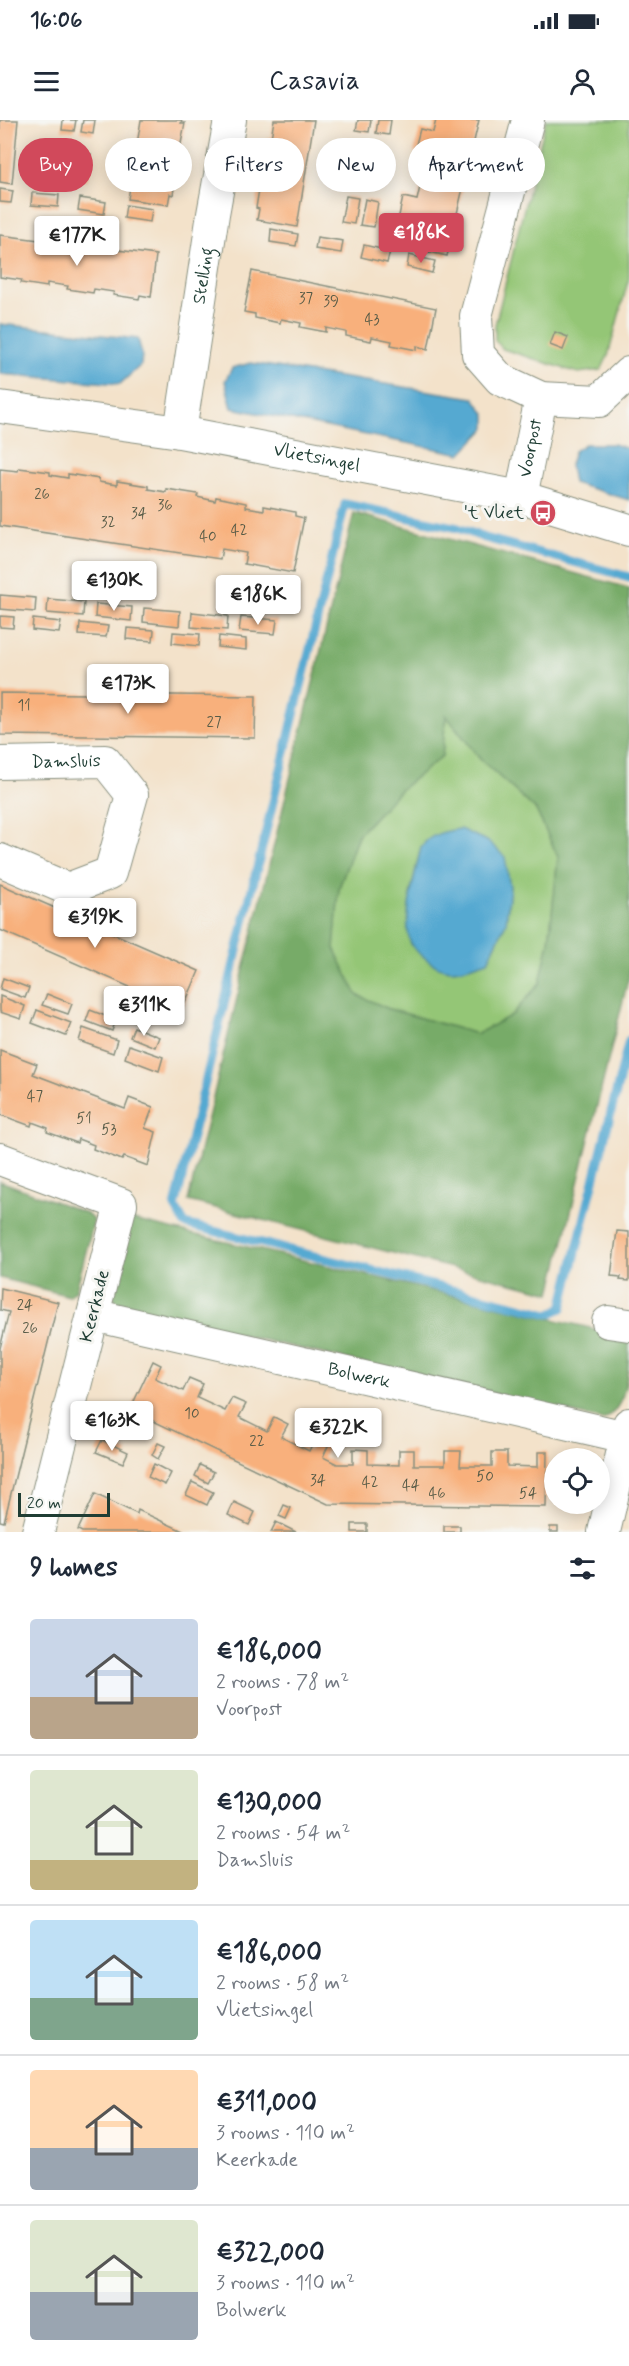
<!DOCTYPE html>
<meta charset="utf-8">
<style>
body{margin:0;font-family:Mynerve,sans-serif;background:#f2f2f3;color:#1f2937;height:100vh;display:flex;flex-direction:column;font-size:22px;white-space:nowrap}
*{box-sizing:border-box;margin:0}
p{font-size:20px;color:#747a83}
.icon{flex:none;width:33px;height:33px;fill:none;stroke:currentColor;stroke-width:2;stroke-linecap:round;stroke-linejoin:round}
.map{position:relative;height:1412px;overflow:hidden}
.side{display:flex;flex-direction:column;background:#fff;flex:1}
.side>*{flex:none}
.banner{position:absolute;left:18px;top:18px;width:594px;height:54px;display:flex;gap:12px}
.fabs{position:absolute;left:544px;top:1328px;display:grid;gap:12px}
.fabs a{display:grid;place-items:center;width:66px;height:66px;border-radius:50%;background:#fff;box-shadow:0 3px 15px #0003;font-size:30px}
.scale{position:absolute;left:18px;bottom:15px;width:92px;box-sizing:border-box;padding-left:6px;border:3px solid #1f3d34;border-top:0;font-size:16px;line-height:21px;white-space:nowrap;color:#1f3d34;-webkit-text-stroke:4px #f6f6f2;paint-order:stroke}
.price{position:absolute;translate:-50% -51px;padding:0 14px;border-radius:6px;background:#fff;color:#222;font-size:20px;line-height:39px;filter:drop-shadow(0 2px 3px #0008)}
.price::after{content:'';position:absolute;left:50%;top:36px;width:18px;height:14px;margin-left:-9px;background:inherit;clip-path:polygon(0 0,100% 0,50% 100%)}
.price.selected{background:#d1495b;color:#fff}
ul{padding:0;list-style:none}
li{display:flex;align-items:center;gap:18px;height:150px;padding:0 30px}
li+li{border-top:2px solid #e0e1e3}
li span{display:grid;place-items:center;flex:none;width:168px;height:120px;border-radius:6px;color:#555}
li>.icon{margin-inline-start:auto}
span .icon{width:72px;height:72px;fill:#fffc;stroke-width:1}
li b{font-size:26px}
h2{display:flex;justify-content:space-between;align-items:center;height:72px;padding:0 30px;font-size:26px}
.pill{padding:0 21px;border-radius:27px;background:#fff;box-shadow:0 3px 15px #0003;font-size:21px;line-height:54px}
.pill.selected{background:#d1495b;color:#fff}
.status{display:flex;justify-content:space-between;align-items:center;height:42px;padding:0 30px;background:#fff;direction:ltr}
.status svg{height:16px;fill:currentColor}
header{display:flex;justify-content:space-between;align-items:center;height:78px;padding:0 30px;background:#fff;font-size:27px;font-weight:600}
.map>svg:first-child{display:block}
</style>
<div class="status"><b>16:06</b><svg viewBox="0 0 49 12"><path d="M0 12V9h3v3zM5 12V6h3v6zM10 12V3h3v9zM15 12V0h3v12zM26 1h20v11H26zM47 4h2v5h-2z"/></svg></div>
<header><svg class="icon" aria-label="menu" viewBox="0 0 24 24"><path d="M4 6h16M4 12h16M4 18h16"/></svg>Casavia<svg class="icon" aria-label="person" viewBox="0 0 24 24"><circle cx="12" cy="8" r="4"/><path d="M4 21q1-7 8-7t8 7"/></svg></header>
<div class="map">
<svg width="629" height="1412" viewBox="0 0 629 1412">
<rect width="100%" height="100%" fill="#f6f6f2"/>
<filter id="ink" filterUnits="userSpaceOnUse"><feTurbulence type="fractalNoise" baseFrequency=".0167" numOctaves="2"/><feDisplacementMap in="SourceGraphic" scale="12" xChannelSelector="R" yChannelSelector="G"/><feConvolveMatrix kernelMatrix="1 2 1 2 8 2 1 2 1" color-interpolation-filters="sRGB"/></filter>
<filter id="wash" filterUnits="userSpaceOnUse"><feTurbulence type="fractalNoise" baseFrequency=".008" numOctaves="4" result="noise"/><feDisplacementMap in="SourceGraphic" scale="24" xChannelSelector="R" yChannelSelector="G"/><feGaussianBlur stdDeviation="1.35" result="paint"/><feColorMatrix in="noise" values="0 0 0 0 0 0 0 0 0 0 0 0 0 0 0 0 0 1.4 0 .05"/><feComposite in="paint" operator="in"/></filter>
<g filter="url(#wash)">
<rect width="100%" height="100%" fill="#f3e2ca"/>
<g fill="#94c676" stroke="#5a8255" stroke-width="1.5" fill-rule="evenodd">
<polygon points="546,0 629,0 629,158 608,236 601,250 578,253 503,229 495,220 495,205"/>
<path d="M 446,595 L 480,639 L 536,690 L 558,737 L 549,822 L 540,863 L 512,895 L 477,914 L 389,889 L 356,875 L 334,829 L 339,768 L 358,715 L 399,671 L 442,636 ZM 425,722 L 510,767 L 506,803 L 488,841 L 410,775 L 421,727 Z"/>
</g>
<g fill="#77ab67" stroke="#4b744e" stroke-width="1.5" fill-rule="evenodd">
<path d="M 354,393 L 629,468 L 629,856 L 551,1173 L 188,1081 ZM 446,595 L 480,639 L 536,690 L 558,737 L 549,822 L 540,863 L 512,895 L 477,914 L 389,889 L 357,875 L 334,828 L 339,768 L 358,715 L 399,671 L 442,636 Z"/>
<polygon points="0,1061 86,1093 94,1101 76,1170 69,1176 0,1158"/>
<path d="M 129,1099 L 629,1217 C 629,1244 629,1288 603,1300 L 120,1186 L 114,1179 L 113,1169 Z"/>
</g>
<g fill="#55a9d1" stroke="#3a7382" stroke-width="1.5">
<polygon points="0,204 138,219 142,234 141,245 120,264 0,254"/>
<polygon points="251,243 474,278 486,295 486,308 461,334 232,288 225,261 232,248"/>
<polygon points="585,324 613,324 629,329 629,380 573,363 570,345 574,331"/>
<path d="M 460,709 L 489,722 L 505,737 L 510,767 L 506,803 L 488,841 C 463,849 446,858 424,837 C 420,834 413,829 411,824 C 401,802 416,750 421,727 C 430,714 445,711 460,709 Z"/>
</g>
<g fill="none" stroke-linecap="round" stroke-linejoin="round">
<polyline stroke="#55a9d1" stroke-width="9" points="629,457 485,418 458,408 345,384 175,1087 185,1104 549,1194 562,1188 629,920"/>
</g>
<g id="blocks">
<g fill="#f8b07c">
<polygon points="0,0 18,0 12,64 0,62"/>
<polygon points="63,0 76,0 74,11 62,10"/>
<polygon points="83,0 95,0 93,14 81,12"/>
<polygon points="141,0 182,0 181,3 185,3 180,29 177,28 174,48 177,49 173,75 170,74 168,85 128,79"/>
<polygon points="274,0 314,0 297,107 257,100 259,89 256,88 260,63 264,63 267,43 263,42 268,17 271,18"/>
<polygon points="358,0 371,0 369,12 356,10"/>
<polygon points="378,0 391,0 389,15 376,13"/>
<polygon points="436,0 479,0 447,136 393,124 403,77 417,80 422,58 427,35 414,32 420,9 433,12"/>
<polygon points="341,29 365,33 361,59 349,57 351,43 338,41"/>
<polygon points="59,30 71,31 68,58 56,56"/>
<polygon points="78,32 91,34 87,60 75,59"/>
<polygon points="372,34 385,36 381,62 368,60"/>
<polygon points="0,69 13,71 11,83 0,82"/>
<polygon points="32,73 59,75 58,87 31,85"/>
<polygon points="346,76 358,78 354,104 341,102"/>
<polygon points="80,78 106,82 104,94 78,90"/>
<polygon points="365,79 378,82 374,107 360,105"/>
<polygon points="126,85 152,89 150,102 124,98"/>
<polygon points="271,109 298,114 296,126 270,122"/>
<polygon points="0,115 156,135 151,177 140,175 139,179 113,175 114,172 94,169 93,173 67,169 68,166 47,163 47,167 21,163 22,160 0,157"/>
<polygon points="317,117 343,121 341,133 315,129"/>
<polygon points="364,125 390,131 387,143 361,137"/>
<polygon points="409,135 435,141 432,153 407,147"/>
<polygon points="252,151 436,188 428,229 417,226 417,230 391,225 392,221 372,217 371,221 346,216 346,212 326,208 326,212 300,207 301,203 281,199 280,203 255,198 255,194 244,192"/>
<polygon points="555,212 568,217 563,230 550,225"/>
<polygon points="19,348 50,352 50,355 68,358 68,354 99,359 99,362 117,365 117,361 148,366 148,369 166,372 166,369 198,374 197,377 215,381 216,377 246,383 246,387 264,390 264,386 295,392 295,396 304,398 293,453 244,444 246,433 222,429 220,439 0,406 0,349 18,351"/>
<polygon points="0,475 36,478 35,492 0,489"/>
<polygon points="48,479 84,482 83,496 47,493"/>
<polygon points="96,484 132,487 131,501 95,497"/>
<polygon points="144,488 180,491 179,506 143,502"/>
<polygon points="192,492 228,496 227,510 191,507"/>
<polygon points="0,496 14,497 13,508 0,507"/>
<polygon points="241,497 277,500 275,514 239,511"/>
<polygon points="33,499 61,502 59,513 32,510"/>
<polygon points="80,503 108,506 106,517 79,515"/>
<polygon points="127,508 154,510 153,521 126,519"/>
<polygon points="173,512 200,514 199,526 172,523"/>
<polygon points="219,516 246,519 246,530 218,527"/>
<polygon points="0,573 256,576 255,618 0,615"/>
<polygon points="0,764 199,851 182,890 0,810"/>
<polygon points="3,858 29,868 25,878 0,869"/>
<polygon points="47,874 72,884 68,894 42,885"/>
<polygon points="0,876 25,886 21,899 0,892"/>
<polygon points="37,890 71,903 66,916 32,903"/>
<polygon points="90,890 116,900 112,911 86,901"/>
<polygon points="134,907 159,917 155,927 130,917"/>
<polygon points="83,908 117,920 113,933 79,921"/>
<polygon points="129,925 163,937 159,951 125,938"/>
<polygon points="0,930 37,944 33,954 125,989 129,978 153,987 145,1008 156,1012 148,1046 124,1037 122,1040 93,1029 94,1025 78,1019 77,1023 47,1012 48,1008 32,1002 31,1006 1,995"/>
<polygon points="617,1111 629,1112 629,1161 620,1160 621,1157 611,1156"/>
<polygon points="1,1168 58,1182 4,1402 0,1401 0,1228 9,1192 0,1190"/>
<polygon points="153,1241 161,1245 155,1258 183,1271 189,1258 203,1264 197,1278 225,1291 232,1278 246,1284 239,1297 267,1311 274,1297 288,1304 281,1317 309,1331 315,1318 329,1324 323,1337 337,1344 353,1344 353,1329 368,1330 368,1344 399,1345 399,1330 414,1330 414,1345 445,1345 445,1331 461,1331 460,1346 492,1346 492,1332 507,1332 507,1346 538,1347 538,1332 547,1332 546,1387 328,1384 130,1290"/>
<polygon points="111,1303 118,1307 113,1317 106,1314"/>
<polygon points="102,1320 128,1332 123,1343 96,1332"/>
<polygon points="158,1323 165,1326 158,1339 152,1335"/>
<polygon points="154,1344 171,1353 165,1365 148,1357"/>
<polygon points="200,1345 214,1352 208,1363 195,1356"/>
<polygon points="192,1362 213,1372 207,1385 186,1375"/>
<polygon points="95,1374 137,1394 138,1390 185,1412 82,1412 78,1410"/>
<polygon points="234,1382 255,1392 249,1405 228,1395"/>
<polygon points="284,1385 291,1388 286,1399 279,1396"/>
<polygon points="276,1402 296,1412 271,1412"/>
<rect x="352" y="1404" width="15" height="8"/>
<rect x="444" y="1406" width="16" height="6"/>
<rect x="550" y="1407" width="8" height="5"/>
</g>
</g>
</g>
<g filter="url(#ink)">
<use href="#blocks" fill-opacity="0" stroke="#89907f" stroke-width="1.5"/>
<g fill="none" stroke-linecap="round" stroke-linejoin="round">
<defs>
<g id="street">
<polyline points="528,0 476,196 478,234 500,259 541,278 599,281 629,253"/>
<path id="s1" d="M 0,287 L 180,312 L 521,377 L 629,410"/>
<path id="s2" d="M 180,312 L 213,94 L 230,0"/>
<path id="s3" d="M 521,377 L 541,278"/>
<path id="s4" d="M 0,643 L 105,641 L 132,675 L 110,753 L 68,769 L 0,740"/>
<polyline points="0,1039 121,1084 38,1412"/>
<path id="s5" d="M 93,1195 L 626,1317"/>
<polyline points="608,1202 629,1205"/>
<polyline points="604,1412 629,1304"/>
</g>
</defs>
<use href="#street" stroke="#89907f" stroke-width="34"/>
<use href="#street" stroke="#fff" stroke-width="32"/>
</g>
</g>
<defs>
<symbol id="bus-disc" viewBox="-11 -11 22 22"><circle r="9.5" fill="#d1495b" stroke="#f6f6f2"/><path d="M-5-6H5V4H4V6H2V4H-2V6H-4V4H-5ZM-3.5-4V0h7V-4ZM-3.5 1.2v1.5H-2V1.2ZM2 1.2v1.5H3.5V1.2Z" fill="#fff"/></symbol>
</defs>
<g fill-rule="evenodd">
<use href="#bus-disc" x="528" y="378" width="30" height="30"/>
</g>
<g text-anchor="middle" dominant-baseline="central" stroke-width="6" stroke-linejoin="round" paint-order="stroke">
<g font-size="15" fill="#555a46">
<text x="306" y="179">37</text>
<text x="331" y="182">39</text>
<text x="372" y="200">43</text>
<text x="42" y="375">26</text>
<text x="165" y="386">36</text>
<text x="139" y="394">34</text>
<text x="108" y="403">32</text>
<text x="239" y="411">42</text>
<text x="208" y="417">40</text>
<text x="24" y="586">11</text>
<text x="214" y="603">27</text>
<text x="35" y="977">47</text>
<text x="84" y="999">51</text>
<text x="109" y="1010">53</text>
<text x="25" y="1186">24</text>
<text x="30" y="1209">26</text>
<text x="192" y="1294">10</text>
<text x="257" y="1322">22</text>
<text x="485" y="1357">50</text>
<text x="318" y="1361">34</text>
<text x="370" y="1363">42</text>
<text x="411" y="1366">44</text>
<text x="437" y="1374">46</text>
<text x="528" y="1374">54</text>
</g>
<g font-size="18" fill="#1f3d34" stroke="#f6f6f2">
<text stroke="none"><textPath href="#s2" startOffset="158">Stelling</textPath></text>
<text stroke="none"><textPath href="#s3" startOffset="50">Voorpost</textPath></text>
<text stroke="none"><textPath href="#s1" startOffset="321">Vlietsingel</textPath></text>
<text stroke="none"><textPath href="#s4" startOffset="66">Damsluis</textPath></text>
<text transform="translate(95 1186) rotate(-76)">Keerkade</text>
<text stroke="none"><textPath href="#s5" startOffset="273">Bolwerk</textPath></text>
</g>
<g font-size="18" fill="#1f3d34" stroke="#f6f6f2" text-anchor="end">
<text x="524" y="393">'t Vliet</text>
</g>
</g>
</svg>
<div class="fabs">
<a><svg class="icon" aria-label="locate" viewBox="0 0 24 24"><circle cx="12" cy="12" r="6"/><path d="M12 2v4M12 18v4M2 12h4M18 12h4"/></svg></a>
</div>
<div class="scale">20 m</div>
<b class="price selected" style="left:421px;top:144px">€186K</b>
<b class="price" style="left:77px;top:147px">€177K</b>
<b class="price" style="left:114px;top:492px">€130K</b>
<b class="price" style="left:258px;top:506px">€186K</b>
<b class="price" style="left:128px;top:595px">€173K</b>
<b class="price" style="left:95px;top:829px">€319K</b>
<b class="price" style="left:144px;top:917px">€311K</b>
<b class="price" style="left:112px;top:1332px">€163K</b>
<b class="price" style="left:338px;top:1339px">€322K</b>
<div class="banner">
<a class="pill selected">Buy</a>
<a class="pill">Rent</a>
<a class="pill">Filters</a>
<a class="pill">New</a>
<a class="pill">Apartment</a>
</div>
</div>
<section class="side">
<h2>9 homes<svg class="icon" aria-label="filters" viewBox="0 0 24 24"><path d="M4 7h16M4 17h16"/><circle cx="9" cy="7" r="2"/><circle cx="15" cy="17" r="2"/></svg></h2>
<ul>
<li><span style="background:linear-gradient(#c9d6e8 65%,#b9a48a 0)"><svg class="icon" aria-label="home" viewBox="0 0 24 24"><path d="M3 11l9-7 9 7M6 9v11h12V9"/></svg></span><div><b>€186,000</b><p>2 rooms · 78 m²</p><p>Voorpost</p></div></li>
<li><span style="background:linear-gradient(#dfe7d0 75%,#c2b280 0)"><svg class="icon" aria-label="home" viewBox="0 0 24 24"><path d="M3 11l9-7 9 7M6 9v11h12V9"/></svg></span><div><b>€130,000</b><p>2 rooms · 54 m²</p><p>Damsluis</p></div></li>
<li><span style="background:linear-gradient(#bfe0f5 65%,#7fa58c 0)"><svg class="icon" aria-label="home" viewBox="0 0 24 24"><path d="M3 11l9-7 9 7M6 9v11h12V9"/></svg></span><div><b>€186,000</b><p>2 rooms · 58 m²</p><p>Vlietsingel</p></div></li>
<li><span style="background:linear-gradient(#ffd9b3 65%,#9aa5b1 0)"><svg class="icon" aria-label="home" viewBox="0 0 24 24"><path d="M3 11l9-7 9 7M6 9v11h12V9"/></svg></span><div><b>€311,000</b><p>3 rooms · 110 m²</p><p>Keerkade</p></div></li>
<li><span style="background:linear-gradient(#dfe7d0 60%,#9aa5b1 0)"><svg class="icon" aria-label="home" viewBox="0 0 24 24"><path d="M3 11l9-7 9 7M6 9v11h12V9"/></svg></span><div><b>€322,000</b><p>3 rooms · 110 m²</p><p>Bolwerk</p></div></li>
</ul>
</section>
